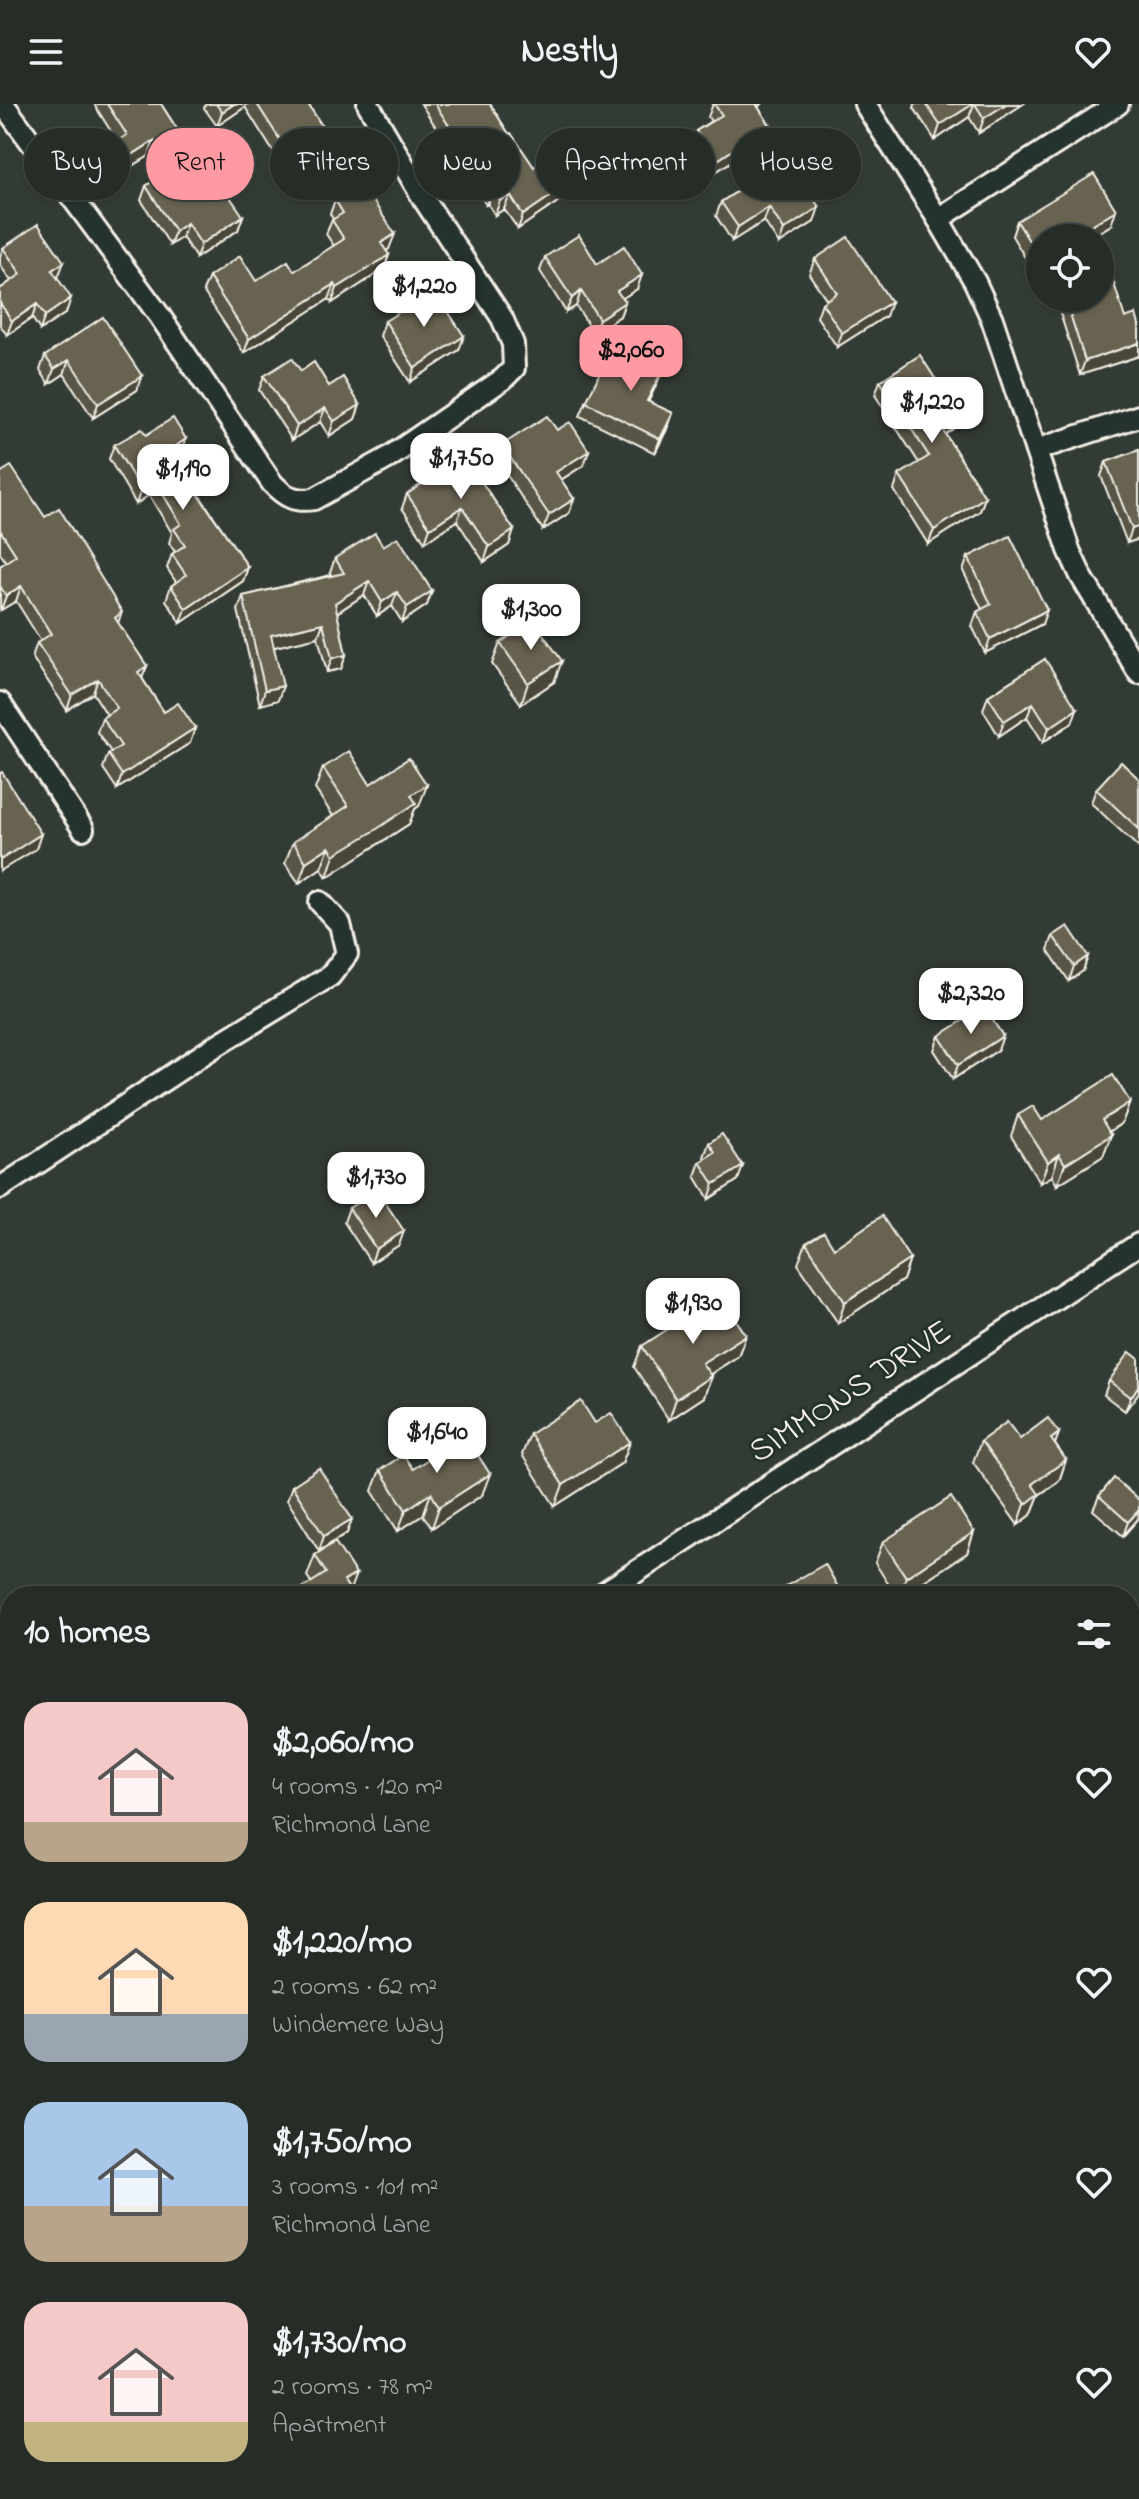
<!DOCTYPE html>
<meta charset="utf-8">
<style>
body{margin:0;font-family:"Indie Flower",sans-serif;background:#2e352f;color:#f1f3f6;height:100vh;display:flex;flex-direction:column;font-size:30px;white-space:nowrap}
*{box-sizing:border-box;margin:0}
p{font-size:26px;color:#a4a8a7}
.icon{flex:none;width:44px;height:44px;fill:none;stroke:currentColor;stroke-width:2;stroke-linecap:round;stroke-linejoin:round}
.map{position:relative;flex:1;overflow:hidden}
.sheet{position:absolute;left:0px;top:1482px;width:1140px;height:914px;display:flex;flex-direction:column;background:#262d27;border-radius:32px 32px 0 0;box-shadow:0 2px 6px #0004,0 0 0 2px #424944}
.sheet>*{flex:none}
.banner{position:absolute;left:24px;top:24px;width:1092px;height:72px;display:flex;gap:16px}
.controls{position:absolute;left:1026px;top:120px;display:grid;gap:16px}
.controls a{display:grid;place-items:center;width:88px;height:88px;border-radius:50%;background:#262d27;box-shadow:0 2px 6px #0004,0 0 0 2px #424944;font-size:40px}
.price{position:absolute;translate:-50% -68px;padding:0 18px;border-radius:16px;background:#fff;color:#222;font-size:26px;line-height:52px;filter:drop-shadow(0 2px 4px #0008)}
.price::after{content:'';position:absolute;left:50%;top:48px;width:24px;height:18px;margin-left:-12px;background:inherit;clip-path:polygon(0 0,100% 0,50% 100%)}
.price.selected{background:#ff9aa2;color:#111}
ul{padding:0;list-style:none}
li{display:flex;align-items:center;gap:24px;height:200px;padding:0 24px}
li span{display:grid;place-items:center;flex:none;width:224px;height:160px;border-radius:24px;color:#555}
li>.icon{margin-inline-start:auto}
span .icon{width:96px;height:96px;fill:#fffc;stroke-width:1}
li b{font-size:34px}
h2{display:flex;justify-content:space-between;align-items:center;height:96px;padding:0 24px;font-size:34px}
.chip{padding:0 28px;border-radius:36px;background:#262d27;box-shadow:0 2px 6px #0004,0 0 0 2px #424944;font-size:28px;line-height:72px}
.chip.selected{background:#ff9aa2;color:#111}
header{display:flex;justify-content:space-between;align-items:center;height:104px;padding:0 24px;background:#262d27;font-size:36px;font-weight:700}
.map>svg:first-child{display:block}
</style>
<header><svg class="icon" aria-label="menu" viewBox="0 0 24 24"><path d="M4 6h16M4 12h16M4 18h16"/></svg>Nestly<svg class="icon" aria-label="heart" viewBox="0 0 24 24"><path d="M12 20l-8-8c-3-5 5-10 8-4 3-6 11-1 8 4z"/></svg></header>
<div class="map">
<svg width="1139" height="2395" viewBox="0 0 1139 2395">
<rect width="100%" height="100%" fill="#333c34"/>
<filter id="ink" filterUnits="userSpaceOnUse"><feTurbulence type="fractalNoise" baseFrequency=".0125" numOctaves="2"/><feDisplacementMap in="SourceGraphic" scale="16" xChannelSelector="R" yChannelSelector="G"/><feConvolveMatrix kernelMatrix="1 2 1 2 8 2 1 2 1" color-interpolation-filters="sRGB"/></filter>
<g filter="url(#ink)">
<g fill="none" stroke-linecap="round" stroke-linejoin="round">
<defs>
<g id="minor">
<path d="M 3,0 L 159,211 L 272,379 C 285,393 295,398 314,395 L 388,354 L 503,275 L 514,264 L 513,240 L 502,214 L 423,94 L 368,0"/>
<polyline points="865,0 938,115 975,178 992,215 1069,446 1081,472 1139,569"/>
<polyline points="938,115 1118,0"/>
<polyline points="1036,346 1139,312"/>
<polyline points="0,599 83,725"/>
<polyline points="0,1084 217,941 330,872 347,850 340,820 320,798"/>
<polyline points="599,1492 1139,1140"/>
<polyline points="1130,1815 1139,1809"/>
<polyline points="0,1880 10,1873"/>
<polyline points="1130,1883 1139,1898"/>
<polyline points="1016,2386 1021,2395"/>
</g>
<g id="major">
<polyline points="0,2080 10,2095"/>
<polyline points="0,2158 10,2174"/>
<polyline points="145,2386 151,2395"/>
<polyline points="194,2386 200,2395"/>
</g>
</defs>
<use href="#minor" stroke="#f4f1e8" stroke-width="26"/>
<use href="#major" stroke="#f4f1e8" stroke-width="32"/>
<use href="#minor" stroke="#26332d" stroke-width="20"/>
<use href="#major" stroke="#716e59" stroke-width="26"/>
</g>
<g fill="#595446" stroke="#f4f1e8" stroke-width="2">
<polygon points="96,0 161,0 184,36 180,44 213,95 243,112 238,126 196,154 182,133 170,141 141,96 146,82 161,72 149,52 119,70 108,54 114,39 117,37 95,2"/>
<polygon points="206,0 308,0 339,49 334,64 298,87 245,3 217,22 204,4"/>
<polygon points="421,0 490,0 509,30 559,97 518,125 504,105 495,111 488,100 486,101"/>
<polygon points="713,0 762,0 758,3 770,21 765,35 711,71 691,41 696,27 711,17 708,13"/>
<polygon points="915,0 1023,0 979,29 969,13 935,36 914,4"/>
<polygon points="787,55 814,118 779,140 764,117 732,137 716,112 721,98"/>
<polygon points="335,96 389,145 386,147 389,151 384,165 332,199 329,195 244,249 203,187 209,173 256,177 294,167 334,142 326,130 332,116 333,115 330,110"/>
<polygon points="1017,117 1111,121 1089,134 1040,134 1040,173 1038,175 1012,132"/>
<polygon points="3,144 64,158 57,173 66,209 40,226 32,214 7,231 0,221 0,185 11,177 0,161 0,152"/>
<polygon points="545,153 597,160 637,185 622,194 625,198 620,212 594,229 576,202 566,208 540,167"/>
<polygon points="815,155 886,212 837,243 817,213 822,199 827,196 809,170"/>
<polygon points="1059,194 1100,194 1125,214 1139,252 1080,271 1057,200"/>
<polygon points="385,217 459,246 410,278 380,232"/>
<polygon points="45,252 142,272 137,286 93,314 64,270 49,280 40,266"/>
<polygon points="622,258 664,263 648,298 673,309 668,323 655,349 580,312 586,298"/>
<polygon points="301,267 329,282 360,301 355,315 329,332 320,318 292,336 259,286 264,272"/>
<polygon points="880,277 953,325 945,330 985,393 980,407 928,440 894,386 899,371 919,359 875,291"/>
<polygon points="557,326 584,361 561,376 574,395 569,409 543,426 497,356 502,341"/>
<polygon points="146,331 186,335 181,349 178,351 194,378 193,382 248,463 243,477 181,519 166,496 171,482 176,478 167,464 172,450 175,448 169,439 172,429 149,391 136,400 109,355 114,341"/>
<polygon points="1139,346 1139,435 1127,439 1101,372 1106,358"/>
<polygon points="464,352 514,426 509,441 484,458 457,417 425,438 402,404 407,390"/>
<polygon points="0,369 45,413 122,508 118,519 147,562 142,574 164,608 195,624 190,639 117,685 103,664 108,650 111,648 97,628 102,614 107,611 93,589 67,606 32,553 37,539 41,537 16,497 1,506 0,505 0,462 6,458 0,449"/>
<polygon points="383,442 432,487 427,501 402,518 392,502 377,512 364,491 337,509 346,551 341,565 327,568 318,533 274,543 278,596 260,601 238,506 243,492 331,471 330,469 335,454"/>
<polygon points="968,453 1042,520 985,549 972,522 977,508 982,505 963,467"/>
<polygon points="500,539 554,578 521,600 492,560"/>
<polygon points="1045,555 1072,619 1043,638 1027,613 999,632 983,606 988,592"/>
<polygon points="323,664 370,680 419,702 415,705 409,720 366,748 327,773 321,764 299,779 285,759 293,738 333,712 315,685"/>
<polygon points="1139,675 1139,744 1091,699 1096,685"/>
<polygon points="1053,832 1088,852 1083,867 1069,877 1048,846"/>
<polygon points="939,932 998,946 953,975 934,946"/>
<polygon points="1130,998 1122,1019 1109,1028 1111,1031 1103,1052 1057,1081 1052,1072 1040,1079 1011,1032 1018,1011 1042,1016"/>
<polygon points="709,1039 738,1076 709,1095 695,1072 700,1058 705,1055 704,1053"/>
<polygon points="349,1104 399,1141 371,1159 344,1118"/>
<polygon points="806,1139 910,1155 903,1176 838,1219 798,1160"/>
<polygon points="746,1231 738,1252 710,1270 711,1272 704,1293 669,1316 634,1263 642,1242"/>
<polygon points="1109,1277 1139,1288 1125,1307 1104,1291"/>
<polygon points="595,1319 630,1338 622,1359 555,1402 522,1351 530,1330"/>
<polygon points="1059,1329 1055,1340 1066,1356 1059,1377 1039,1391 1031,1411 1018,1421 973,1358 981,1337 1020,1335"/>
<polygon points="413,1365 482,1391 432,1424 423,1411 398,1427 372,1387 380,1366"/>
<polygon points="292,1382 352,1415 347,1429 319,1447 287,1396"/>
<polygon points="1099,1392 1139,1396 1138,1415 1123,1432 1093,1406"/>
<polygon points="974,1428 967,1449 901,1492 896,1492 875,1459 883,1438"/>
<polygon points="315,1451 356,1470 311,1478 307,1472"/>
<polygon points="786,1482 843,1492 783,1492"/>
<polygon points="1139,1633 1139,1668 1130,1653 1130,1646 1134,1637"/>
<polygon points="0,1669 10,1685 10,1766 0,1772"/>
<polygon points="0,2288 4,2294 10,2290 10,2386 48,2386 44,2395 0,2395 0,2351 6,2347 0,2338"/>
<polygon points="1139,2349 1139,2382 1119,2395 1078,2395 1072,2386 1130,2386"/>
<polygon points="312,2386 365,2386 315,2391"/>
</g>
<g fill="#494539" stroke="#f4f1e8" stroke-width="2">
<polygon points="234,0 246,0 245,3 217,22 222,8"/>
<polygon points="973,0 974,0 969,13 935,36 940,21"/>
<polygon points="1006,0 1023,0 979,29 984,14"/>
<polygon points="770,21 765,35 711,71 716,57"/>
<polygon points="154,37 149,52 119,70 124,56"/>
<polygon points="339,49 334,64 298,87 304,73"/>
<polygon points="564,83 559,97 518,125 523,111"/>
<polygon points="493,86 488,100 486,101 491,87"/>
<polygon points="510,91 504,105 495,111 500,97"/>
<polygon points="769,103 764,117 732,137 738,123"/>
<polygon points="819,103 814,118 779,140 784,126"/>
<polygon points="1116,106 1111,121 1089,134 1076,134 1078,129"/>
<polygon points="243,112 238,126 196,154 201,140"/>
<polygon points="187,119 182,133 170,141 175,127"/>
<polygon points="395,130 389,145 376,153 381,139"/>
<polygon points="389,151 384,165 332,199 337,184"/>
<polygon points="64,158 58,173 47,180 52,166"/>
<polygon points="642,171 637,185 612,201 617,187"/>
<polygon points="335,180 329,195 244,249 249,235"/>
<polygon points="581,187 576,202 566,208 572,194"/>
<polygon points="71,194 66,209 40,226 45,212"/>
<polygon points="625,198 620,212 594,229 599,215"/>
<polygon points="891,198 886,212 837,243 842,229"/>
<polygon points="37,200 32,214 7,231 12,217"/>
<polygon points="464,232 459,246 410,278 415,264"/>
<polygon points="1139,239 1139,252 1080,271 1085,257"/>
<polygon points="69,256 64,270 49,280 54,265"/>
<polygon points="664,263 658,277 642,311 647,297"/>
<polygon points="142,272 137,286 93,314 98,300"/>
<polygon points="360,301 355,315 329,332 334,317"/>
<polygon points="325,304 320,318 292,336 297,322"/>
<polygon points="673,309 668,323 655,349 660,335"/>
<polygon points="958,310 953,325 935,337 940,322"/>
<polygon points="186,335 181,349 168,358 173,344"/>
<polygon points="589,347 584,361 551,382 556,368"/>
<polygon points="155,377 149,391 136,400 141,386"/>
<polygon points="985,393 980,407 928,440 934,426"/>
<polygon points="574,395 569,409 543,426 549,411"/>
<polygon points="462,403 457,417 425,438 430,424"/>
<polygon points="1139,422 1139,435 1127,439 1132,425"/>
<polygon points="514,426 509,441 484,458 489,443"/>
<polygon points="248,463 243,477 181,519 186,505"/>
<polygon points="369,477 364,491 330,513 335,499"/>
<polygon points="21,482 16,497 1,506 6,492"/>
<polygon points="432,487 427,501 402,518 407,503"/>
<polygon points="397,488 392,502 377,512 382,498"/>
<polygon points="1047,506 1042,520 985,549 990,535"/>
<polygon points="323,519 318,533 266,545 271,531"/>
<polygon points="346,551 341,565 327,568 332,554"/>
<polygon points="562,557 554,578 521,600 528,579"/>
<polygon points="147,562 141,576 138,568"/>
<polygon points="98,575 93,589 67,606 72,591"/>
<polygon points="283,582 278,596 260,601 265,586"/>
<polygon points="1033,599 1027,613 999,632 1004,617"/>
<polygon points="1077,605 1072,619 1043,638 1049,624"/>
<polygon points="195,624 190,639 117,685 122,671"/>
<polygon points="427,681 419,702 415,705 409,720 327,773 334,751 411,691"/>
<polygon points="41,730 36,745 0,767 0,756"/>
<polygon points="329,743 321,764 299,779 306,758"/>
<polygon points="1088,852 1083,867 1069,877 1074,862"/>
<polygon points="1003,932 998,946 953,975 958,961"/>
<polygon points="1130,998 1122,1019 1094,1037 1102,1016"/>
<polygon points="1111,1031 1103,1052 1057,1081 1065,1060"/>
<polygon points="1059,1050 1052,1072 1040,1079 1048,1058"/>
<polygon points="743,1062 738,1076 709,1095 714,1080"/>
<polygon points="404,1127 399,1141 371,1159 376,1145"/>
<polygon points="910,1155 903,1176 838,1219 845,1198"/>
<polygon points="746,1231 738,1252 695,1280 702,1259"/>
<polygon points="711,1272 704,1293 669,1316 676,1295"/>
<polygon points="1139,1281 1139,1288 1125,1307 1131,1293"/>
<polygon points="1059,1329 1051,1350 1051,1335"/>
<polygon points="630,1338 622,1359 555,1402 563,1381"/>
<polygon points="1066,1356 1059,1377 1039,1391 1031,1411 1018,1421 1032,1380"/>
<polygon points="490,1370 482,1391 432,1424 439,1403"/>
<polygon points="431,1389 423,1411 398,1427 406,1406"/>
<polygon points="1139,1406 1138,1415 1123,1432 1128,1418"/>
<polygon points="352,1415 347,1429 319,1447 324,1432"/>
<polygon points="974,1428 967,1449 901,1492 899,1492 906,1473"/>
<polygon points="356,1470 348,1491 344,1477"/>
<polygon points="1139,1714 1135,1727 1130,1730 1130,1720"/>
<polygon points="10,1750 10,1766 0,1772 0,1766 5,1753"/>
<polygon points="1139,2109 1139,2119 1130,2127 1130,2117"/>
<polygon points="1139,2371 1139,2382 1119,2395 1101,2395 1115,2386 1130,2386 1130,2377"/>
<polygon points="46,2386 48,2386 44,2395 32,2395"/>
<polygon points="667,2386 678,2386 666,2390"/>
</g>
<g fill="#686251" stroke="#f4f1e8" stroke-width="2">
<polygon points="107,0 161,0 184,36 177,40 213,95 226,87 243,112 201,140 187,119 175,127 146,82 171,65 154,37 124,56 114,39 127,31"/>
<polygon points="216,0 234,0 222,8"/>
<polygon points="257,0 308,0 339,49 304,73"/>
<polygon points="435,0 490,0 509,30 511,29 534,63 546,55 564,83 523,111 510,91 500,97 493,86 491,87"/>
<polygon points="714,0 756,0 770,21 716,57 696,27 722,11"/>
<polygon points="926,0 973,0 940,21"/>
<polygon points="975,0 1006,0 984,14"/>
<polygon points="787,55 819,103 784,126 769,103 738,123 721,98"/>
<polygon points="1094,70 1116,106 1078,129 1081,134 1040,134 1040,155 1017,117"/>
<polygon points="361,79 395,130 381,139 389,151 337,184 335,180 249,235 209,173 240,152 256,177 288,157 294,167 344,135 332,116 343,109 335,96"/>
<polygon points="38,120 64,158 52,166 71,194 45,212 37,200 12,217 0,199 0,185 21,170 3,144"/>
<polygon points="579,131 597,160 624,142 642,171 617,187 625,198 599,215 581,187 572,194 545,153"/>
<polygon points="848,133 891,198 842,229 822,199 837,189 815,155"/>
<polygon points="1111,170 1125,214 1136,210 1139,221 1139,239 1085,257 1065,194 1100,194 1100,173"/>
<polygon points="434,186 464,232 415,264 385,217"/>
<polygon points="103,213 142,272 98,300 69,256 54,265 45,252"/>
<polygon points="628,245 664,263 647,297 673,309 660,335 586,298 608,252 622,258"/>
<polygon points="920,251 958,310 940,322 985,393 934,426 899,371 929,352 880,277"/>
<polygon points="292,254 301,267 314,258 329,282 343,273 360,301 334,317 325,304 297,322 264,272"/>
<polygon points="547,312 557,326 570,318 589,347 556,368 574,395 549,411 502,341"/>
<polygon points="173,314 186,335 173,344 194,378 191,380 248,463 186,505 171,482 186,471 172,450 185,441 174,425 181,420 155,377 141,386 114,341 142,325 146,331"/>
<polygon points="1139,346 1139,422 1132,425 1106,358"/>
<polygon points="464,352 514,426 489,443 462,403 430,424 407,390"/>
<polygon points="11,362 45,413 59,404 122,508 115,514 147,562 138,568 164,608 178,599 195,624 122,671 108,650 121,642 102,614 117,604 98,575 72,591 37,539 51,530 21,482 6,492 0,482 0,462 16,451 0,426 0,369"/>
<polygon points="375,429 383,442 398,433 432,487 407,503 397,488 382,498 369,477 335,499 346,551 332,554 323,519 271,531 283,582 265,586 243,492 344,469 335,454"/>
<polygon points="1010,432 1047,506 990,535 977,508 991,500 968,453"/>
<polygon points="533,516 562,557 528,579 500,539"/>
<polygon points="1045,555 1077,605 1049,624 1033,599 1004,617 988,592"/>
<polygon points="349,647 370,680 409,654 427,681 411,691 416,699 374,727 334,751 329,743 306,758 293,738 348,702 323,664"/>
<polygon points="1121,658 1139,675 1139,725 1096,685"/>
<polygon points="2,668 41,730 0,756 0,669"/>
<polygon points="1068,822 1088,852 1074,862 1053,832"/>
<polygon points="984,903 1003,932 958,961 939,932"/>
<polygon points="1113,971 1130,998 1102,1016 1111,1031 1065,1060 1059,1050 1048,1058 1018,1011 1033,1002 1042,1016"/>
<polygon points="722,1030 743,1062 714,1080 700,1058 715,1048 709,1039"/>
<polygon points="377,1086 404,1127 376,1145 349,1104"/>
<polygon points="882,1112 910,1155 845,1198 806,1139 824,1128 834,1144"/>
<polygon points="720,1191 746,1231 702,1259 711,1272 676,1295 642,1242"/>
<polygon points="1130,1248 1139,1255 1139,1281 1131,1293 1109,1277"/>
<polygon points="581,1297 595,1319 611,1309 630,1338 563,1381 530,1330"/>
<polygon points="1048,1314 1059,1329 1051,1335 1066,1356 1032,1380 1039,1390 1026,1400 981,1337 1007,1318 1020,1335"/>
<polygon points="465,1331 490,1370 439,1403 431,1389 406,1406 380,1366 403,1351 413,1365"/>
<polygon points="319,1364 352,1415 324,1432 292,1382"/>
<polygon points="1114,1374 1139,1396 1139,1406 1128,1418 1099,1392"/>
<polygon points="951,1393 974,1428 906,1473 883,1438"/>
<polygon points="335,1438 356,1470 344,1477 354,1492 290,1492 326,1469 315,1451"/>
<polygon points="825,1460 843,1492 792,1492 786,1482"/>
<polygon points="1139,1633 1139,1645 1134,1637"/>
<polygon points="0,1669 10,1685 10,1750 5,1753 0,1746"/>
<polygon points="1130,1697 1139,1710 1139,1714 1130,1720"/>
<polygon points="1130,2031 1139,2042 1139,2109 1130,2117"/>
<polygon points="0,2288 4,2294 10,2290 10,2331 0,2315"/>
<polygon points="1130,2335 1139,2349 1139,2371 1130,2377"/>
<polygon points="10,2344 10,2386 46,2386 32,2395 5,2395 0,2388 0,2351"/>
<polygon points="323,2386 365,2386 370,2395 308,2395"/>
<polygon points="897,2386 916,2386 922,2395 892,2395 889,2391"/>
<polygon points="942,2386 966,2386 972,2395 928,2395"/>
<polygon points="1086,2386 1115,2386 1101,2395 1092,2395"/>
</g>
</g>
<g text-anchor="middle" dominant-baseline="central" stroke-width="6" stroke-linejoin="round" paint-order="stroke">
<g font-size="34" fill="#f4f1e8" stroke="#26332d">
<text transform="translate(851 1289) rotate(-33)">SIMMONS DRIVE</text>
</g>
</g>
</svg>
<div class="controls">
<a><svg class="icon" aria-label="locate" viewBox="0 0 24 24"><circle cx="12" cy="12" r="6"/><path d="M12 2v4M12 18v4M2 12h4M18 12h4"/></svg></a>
</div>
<b class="price" style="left:424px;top:225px">$1,220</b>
<b class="price selected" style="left:631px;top:289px">$2,060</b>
<b class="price" style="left:932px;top:341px">$1,220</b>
<b class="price" style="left:461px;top:397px">$1,750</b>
<b class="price" style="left:183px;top:408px">$1,190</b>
<b class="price" style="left:531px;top:548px">$1,300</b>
<b class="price" style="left:971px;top:932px">$2,320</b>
<b class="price" style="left:376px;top:1116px">$1,730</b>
<b class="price" style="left:693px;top:1242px">$1,930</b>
<b class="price" style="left:437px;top:1371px">$1,640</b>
<div class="banner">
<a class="chip">Buy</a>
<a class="chip selected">Rent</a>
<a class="chip">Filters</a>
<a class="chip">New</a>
<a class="chip">Apartment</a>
<a class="chip">House</a>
</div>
<section class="sheet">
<h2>10 homes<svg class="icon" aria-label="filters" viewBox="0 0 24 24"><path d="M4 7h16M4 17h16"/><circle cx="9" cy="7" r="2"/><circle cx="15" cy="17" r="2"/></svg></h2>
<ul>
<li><span style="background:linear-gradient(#f6c9c9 75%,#b9a48a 0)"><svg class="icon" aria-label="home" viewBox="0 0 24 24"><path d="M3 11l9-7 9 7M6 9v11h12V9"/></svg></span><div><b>$2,060/mo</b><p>4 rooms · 120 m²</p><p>Richmond Lane</p></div><svg class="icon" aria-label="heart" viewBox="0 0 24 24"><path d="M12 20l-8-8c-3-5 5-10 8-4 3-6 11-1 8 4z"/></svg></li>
<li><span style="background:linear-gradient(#ffd9b3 70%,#9aa5b1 0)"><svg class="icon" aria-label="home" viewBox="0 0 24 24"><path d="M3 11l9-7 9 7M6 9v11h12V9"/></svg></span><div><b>$1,220/mo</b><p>2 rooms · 62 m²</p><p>Windemere Way</p></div><svg class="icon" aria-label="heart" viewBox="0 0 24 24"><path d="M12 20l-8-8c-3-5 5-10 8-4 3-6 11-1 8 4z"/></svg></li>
<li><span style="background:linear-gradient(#a9c7e8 65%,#b9a48a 0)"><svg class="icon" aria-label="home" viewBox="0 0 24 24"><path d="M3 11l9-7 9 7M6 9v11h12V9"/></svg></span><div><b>$1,750/mo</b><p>3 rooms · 101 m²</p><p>Richmond Lane</p></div><svg class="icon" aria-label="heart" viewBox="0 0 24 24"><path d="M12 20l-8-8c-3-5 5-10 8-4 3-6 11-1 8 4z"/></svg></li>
<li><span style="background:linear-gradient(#f6c9c9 75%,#c2b280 0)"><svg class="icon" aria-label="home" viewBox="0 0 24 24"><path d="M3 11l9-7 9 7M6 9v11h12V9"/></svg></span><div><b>$1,730/mo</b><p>2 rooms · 78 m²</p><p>Apartment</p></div><svg class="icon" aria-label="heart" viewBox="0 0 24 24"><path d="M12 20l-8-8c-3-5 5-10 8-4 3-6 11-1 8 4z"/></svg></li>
</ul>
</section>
</div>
